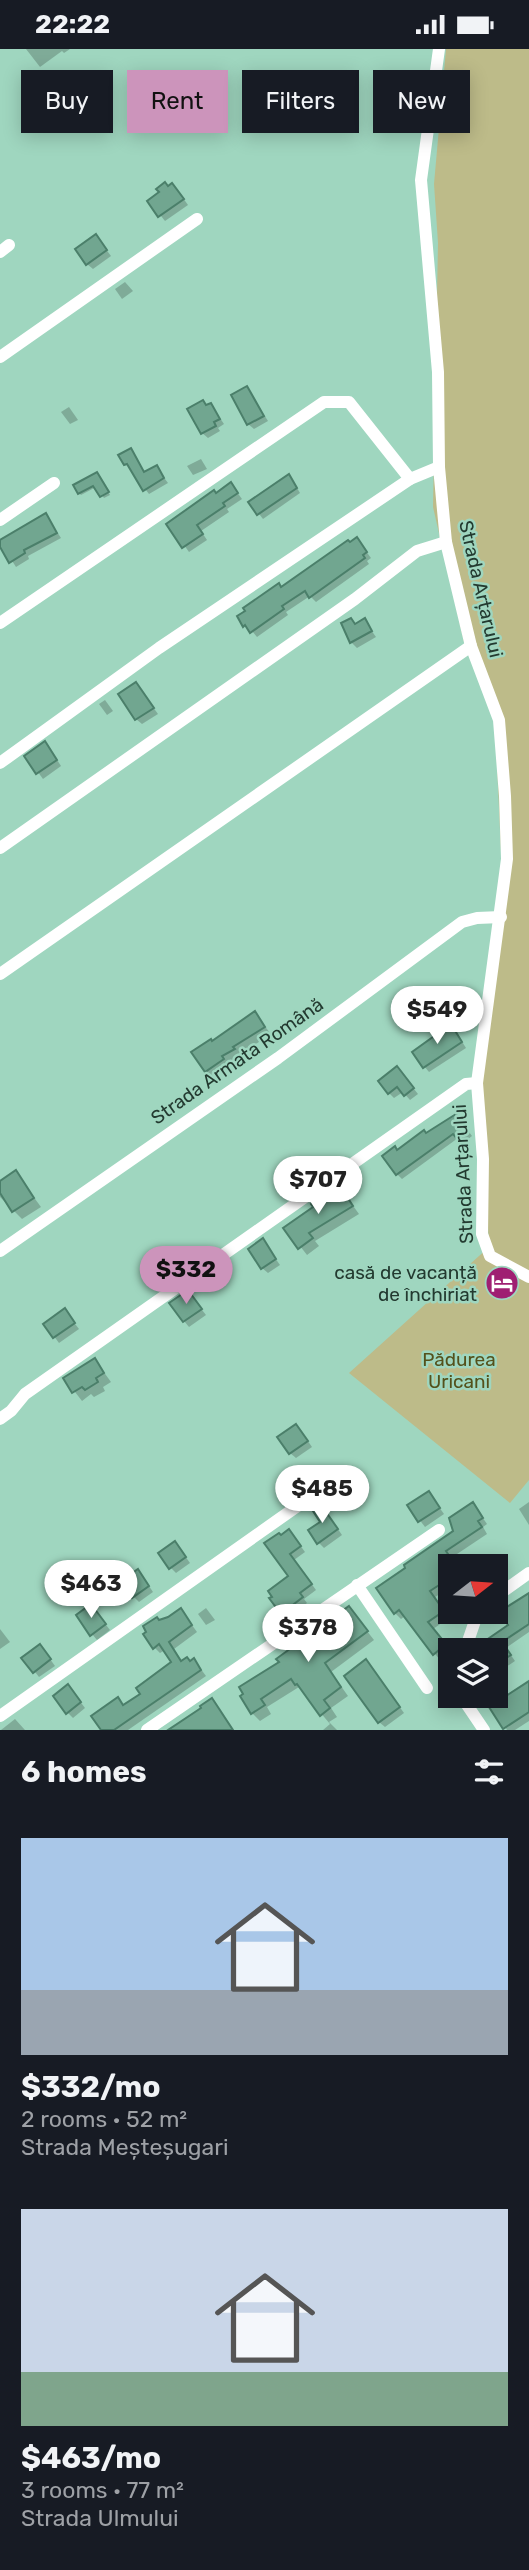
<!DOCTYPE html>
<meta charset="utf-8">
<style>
body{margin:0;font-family:Rubik,sans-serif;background:#20242c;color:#f1f3f6;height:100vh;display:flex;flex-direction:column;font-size:26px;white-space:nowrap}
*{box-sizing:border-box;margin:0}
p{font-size:23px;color:#9ea1a6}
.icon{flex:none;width:38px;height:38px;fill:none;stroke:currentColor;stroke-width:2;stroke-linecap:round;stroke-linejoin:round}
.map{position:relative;height:1681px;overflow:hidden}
.details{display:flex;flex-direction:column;background:#171b24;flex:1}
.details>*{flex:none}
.banner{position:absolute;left:21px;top:21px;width:488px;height:63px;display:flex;gap:14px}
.needle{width:46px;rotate:73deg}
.tools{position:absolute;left:438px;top:1505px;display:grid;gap:14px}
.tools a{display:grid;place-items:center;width:70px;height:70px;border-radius:0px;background:#171b24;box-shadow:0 4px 18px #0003;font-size:35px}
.price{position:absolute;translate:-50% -60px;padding:0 16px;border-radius:24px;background:#fff;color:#222;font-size:23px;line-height:46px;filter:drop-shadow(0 2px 4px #0008)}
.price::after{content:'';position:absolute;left:50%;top:42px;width:21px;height:16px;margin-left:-10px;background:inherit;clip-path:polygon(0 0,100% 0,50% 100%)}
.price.current{background:#cc94bb;color:#111}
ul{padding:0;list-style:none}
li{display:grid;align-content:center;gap:14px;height:371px;padding:0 21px}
li span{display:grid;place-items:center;height:217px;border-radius:0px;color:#555}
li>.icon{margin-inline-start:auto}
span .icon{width:126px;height:126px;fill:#fffc;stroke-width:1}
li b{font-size:30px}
h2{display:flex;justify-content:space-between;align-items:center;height:84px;padding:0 21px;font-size:30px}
.tag{padding:0 24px;border-radius:0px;background:#171b24;box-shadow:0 4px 18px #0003;font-size:24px;line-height:63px}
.tag.current{background:#cc94bb;color:#111}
.status{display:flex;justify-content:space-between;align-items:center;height:49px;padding:0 35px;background:#171b24;direction:ltr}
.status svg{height:19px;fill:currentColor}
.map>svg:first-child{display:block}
</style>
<div class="status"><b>22:22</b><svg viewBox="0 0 49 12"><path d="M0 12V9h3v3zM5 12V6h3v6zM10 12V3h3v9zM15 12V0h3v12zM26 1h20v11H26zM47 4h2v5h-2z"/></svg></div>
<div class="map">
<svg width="529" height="1681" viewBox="0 0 529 1681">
<rect width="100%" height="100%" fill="#9fd6bf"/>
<polygon fill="#bdbb89" points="446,0 529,0 529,1431 510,1454 349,1324 489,1198 481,1040 504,868 495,672 464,593 433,458 438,194 434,135"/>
<g fill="#0003">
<polygon points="26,0 70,0 64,4 62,2 40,18"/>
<polygon points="169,139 178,142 188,156 165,172 149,152"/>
<polygon points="96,187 111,207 93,220 87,215"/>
<polygon points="125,233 133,242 122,250 115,240"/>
<polygon points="247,339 268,372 254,380 248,375"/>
<polygon points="211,356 224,375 218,379 220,382 208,389 202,384 207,358"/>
<polygon points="69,358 78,371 70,375 61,363"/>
<polygon points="130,401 145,425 156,418 168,434 149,445 126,415"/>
<polygon points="201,410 207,420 193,426 187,417"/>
<polygon points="99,428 110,446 104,449 96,438 81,446 79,444"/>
<polygon points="293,432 300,444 263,470 250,453"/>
<polygon points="231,435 242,450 227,460 229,463 201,482 207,491 189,503 169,475"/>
<polygon points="46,466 61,489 28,507 29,510 16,518 0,493"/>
<polygon points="357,490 371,509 367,512 369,515 316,553 310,547 286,563 288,566 257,588 252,582 247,562"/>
<polygon points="364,571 376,588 357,599 351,593 343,575 356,576"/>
<polygon points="136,635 158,665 142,675 136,670"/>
<polygon points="105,651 113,662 107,666 99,655"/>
<polygon points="50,700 61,717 43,730 27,708"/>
<polygon points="254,964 271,985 239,1006 240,1008 228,1015 230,1018 213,1029 206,1022 212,994"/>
<polygon points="456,983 466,999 429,1023 424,1017"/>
<polygon points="402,1025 418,1045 410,1051 403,1043 394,1049 389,1044"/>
<polygon points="461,1072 472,1087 463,1094 458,1089 402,1130 397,1125 398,1102 426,1086"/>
<polygon points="16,1124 41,1158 22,1170 0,1148 0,1134"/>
<polygon points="340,1139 359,1165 315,1192 319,1197 307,1206 286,1179"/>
<polygon points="263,1192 280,1216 268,1224 262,1219"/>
<polygon points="188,1243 206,1266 189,1278 184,1272"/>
<polygon points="65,1262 79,1280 59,1294 45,1275"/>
<polygon points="95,1311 111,1333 103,1338 105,1342 94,1348 91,1345 82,1352 65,1330"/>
<polygon points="301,1382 312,1398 296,1409 290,1404"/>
<polygon points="429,1444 444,1465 425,1478 409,1457"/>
<polygon points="529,1453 529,1476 519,1460"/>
<polygon points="324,1460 342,1486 324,1499 319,1494"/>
<polygon points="478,1462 487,1475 483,1478 487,1485 451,1509 456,1517 450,1517 450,1539 435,1548 449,1569 433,1580 451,1601 440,1611 405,1567 401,1570 395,1564 456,1482"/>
<polygon points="294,1488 305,1503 294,1511 316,1541 304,1550 307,1554 287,1569 274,1548 290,1528 267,1494"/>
<polygon points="180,1500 190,1514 176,1524 170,1518"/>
<polygon points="143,1528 153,1543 139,1553 134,1548"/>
<polygon points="529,1545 529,1583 506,1599 515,1612 503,1620 495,1611 495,1601 489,1601 484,1594 510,1577"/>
<polygon points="206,1559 215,1571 206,1576 198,1565"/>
<polygon points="349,1559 374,1591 331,1623 348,1647 331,1659 337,1668 329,1673 337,1681 323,1681 330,1675 299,1638 267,1658 271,1665 260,1672 252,1664 281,1613"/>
<polygon points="181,1561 197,1583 174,1600 183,1614 194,1611 206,1627 128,1681 103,1681 93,1668 118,1650 124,1657 142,1645 173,1614 165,1601 160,1604 154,1598"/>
<polygon points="96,1563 110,1581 97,1591 92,1585"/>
<polygon points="0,1580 10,1593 0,1600"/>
<polygon points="45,1603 55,1617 39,1628 24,1609"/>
<polygon points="371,1618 404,1664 385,1678 379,1673"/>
<polygon points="529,1635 529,1672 515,1681 507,1681 491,1659"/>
<polygon points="73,1643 85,1659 73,1669 67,1663"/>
<polygon points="15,1670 25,1681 1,1681"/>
</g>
<g fill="#71a690" stroke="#4b7f6a" stroke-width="2">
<polygon points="165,133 168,137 172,134 184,150 158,168 147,152 159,143 156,140"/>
<polygon points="96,185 107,201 86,216 75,200"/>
<polygon points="247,337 264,367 247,376 231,346"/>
<polygon points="203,351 206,356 211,354 220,370 214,373 216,377 201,385 187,360"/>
<polygon points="131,399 144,423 157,416 164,429 143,442 127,415 124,416 118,406"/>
<polygon points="97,423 109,443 100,448 93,437 78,445 73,436"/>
<polygon points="289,425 297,439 257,466 248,453"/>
<polygon points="231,433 238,444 223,454 225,457 197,476 203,485 182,499 166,475 214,441 216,444"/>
<polygon points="46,464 57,484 24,501 25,504 9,514 0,498 0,491"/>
<polygon points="357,488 367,503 363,506 365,509 309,549 305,542 282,557 284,560 250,584 245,576 243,578 237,567 245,562 243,559 279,534 281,538 348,491 350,493"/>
<polygon points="351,569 355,575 365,569 372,582 350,594 341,574"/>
<polygon points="136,633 154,659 135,671 118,645"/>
<polygon points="45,692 57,711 36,725 24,707"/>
<polygon points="255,962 265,978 233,998 235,1000 222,1007 224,1010 205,1023 191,1003 211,990 212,992"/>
<polygon points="451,975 462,993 423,1019 412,1003"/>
<polygon points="397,1017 414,1039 404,1047 397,1038 388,1045 378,1032"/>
<polygon points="456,1065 468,1082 457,1090 453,1085 396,1126 382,1107 395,1097 397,1101 424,1081 426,1084"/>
<polygon points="16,1121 34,1149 12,1163 0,1144 0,1132"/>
<polygon points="340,1137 353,1157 309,1184 313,1189 298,1200 283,1179 313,1158 311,1155"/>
<polygon points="263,1189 276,1210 261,1220 248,1200"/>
<polygon points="188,1241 202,1260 183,1273 169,1254"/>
<polygon points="65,1259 75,1274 53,1289 43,1275"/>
<polygon points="95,1309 104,1324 96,1329 98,1333 85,1341 82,1338 72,1344 63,1329"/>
<polygon points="296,1375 308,1392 289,1405 277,1388"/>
<polygon points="429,1442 440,1459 418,1473 407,1456"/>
<polygon points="319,1453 338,1480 317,1495 308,1481 320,1473 311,1459"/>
<polygon points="473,1453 483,1469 478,1472 482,1478 446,1502 456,1517 450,1517 450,1529 430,1542 444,1562 428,1573 446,1595 433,1606 399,1561 394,1565 376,1539 405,1519 404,1516 453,1482 449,1469"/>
<polygon points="289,1480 301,1497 290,1505 312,1535 300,1544 303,1548 281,1565 269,1549 272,1548 268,1542 288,1527 264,1494 279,1484 281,1486"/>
<polygon points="175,1492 186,1508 169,1520 158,1504"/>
<polygon points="138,1520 149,1537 132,1549 121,1532"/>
<polygon points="529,1544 529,1575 502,1593 511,1606 495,1616 495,1601 487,1601 482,1594 508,1576 499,1563"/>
<polygon points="91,1555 106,1575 90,1587 76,1566"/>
<polygon points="349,1557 368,1582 325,1614 341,1638 324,1651 330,1659 320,1667 297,1635 295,1636 291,1630 261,1650 265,1656 251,1665 240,1647 243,1645 239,1638 279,1613 276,1610"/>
<polygon points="181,1559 192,1576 169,1593 181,1612 187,1608 190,1612 194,1609 201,1621 114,1681 101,1681 91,1667 118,1648 123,1656 140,1645 136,1639 171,1613 159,1595 153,1600 143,1585 146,1583 143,1577 157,1568 159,1571 168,1568"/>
<polygon points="40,1595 51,1610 33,1624 21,1609"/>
<polygon points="366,1610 400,1658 378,1674 344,1627"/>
<polygon points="529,1632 529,1663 503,1680 489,1658"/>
<polygon points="68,1635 81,1653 66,1665 53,1647"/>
<polygon points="212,1649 233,1681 168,1681 201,1659 200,1657"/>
</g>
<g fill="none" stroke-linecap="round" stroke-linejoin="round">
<g stroke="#fff" stroke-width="12">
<polyline points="439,0 421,131 438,323 439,418 446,493 471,597 499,671 505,747 507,810 477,1034 483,1110 482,1185 490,1207 529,1228"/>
<polyline points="0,203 9,196"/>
<polyline points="0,308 197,170"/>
<polyline points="0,471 54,434"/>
<polyline points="0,574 324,353 349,353 410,430 439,418"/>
<polyline points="0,714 159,599 410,430"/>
<polyline points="0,799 355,550 417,502 446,493"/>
<polyline points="0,925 471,597"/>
<polyline points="0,1202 278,1009 462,873 477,869 501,868"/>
<polyline points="0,1370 11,1362 25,1345 466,1035 477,1034"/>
<polyline points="357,1536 427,1639"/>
<polyline points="495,1548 529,1524"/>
<polyline points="465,1601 478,1563"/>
<polyline points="461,1647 484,1681"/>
<polyline points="0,1667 333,1432"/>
<polyline points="147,1681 439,1481"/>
</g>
</g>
<defs>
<symbol id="hotel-disc" viewBox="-11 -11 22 22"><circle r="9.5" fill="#9f1f72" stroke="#9fd6bf"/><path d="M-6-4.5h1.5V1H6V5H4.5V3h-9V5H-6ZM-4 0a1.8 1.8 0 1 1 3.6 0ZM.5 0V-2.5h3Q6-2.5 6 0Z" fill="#fff"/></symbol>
</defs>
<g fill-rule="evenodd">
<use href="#hotel-disc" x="483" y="1215" width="38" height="38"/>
</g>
<g text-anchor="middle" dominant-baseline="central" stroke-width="5" stroke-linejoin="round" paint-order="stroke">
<g font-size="19" fill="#233a30" stroke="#9fd6bf">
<text transform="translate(481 540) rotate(77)">Strada Arțarului</text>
<text transform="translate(237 1012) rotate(-35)">Strada Armata Română</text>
<text transform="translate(463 1125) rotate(-93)">Strada Arțarului</text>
</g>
<g font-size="19" fill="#233a30" stroke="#9fd6bf" text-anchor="end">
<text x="477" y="1223">casă de vacanță<tspan x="477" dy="22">de închiriat</tspan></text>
</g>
<g font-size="19" fill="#54511b" stroke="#9fd6bf">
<text x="459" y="1310">Pădurea<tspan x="459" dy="22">Uricani</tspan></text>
</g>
</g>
</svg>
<div class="tools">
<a><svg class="needle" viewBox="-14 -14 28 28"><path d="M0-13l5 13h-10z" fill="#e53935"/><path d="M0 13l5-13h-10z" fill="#9ea1a6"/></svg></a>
<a><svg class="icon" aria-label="layers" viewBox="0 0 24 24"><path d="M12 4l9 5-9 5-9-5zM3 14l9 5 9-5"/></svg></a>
</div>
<b class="price" style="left:437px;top:997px">$549</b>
<b class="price" style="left:318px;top:1167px">$707</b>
<b class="price current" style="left:186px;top:1257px">$332</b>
<b class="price" style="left:322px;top:1476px">$485</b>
<b class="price" style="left:91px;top:1571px">$463</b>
<b class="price" style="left:308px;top:1615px">$378</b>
<div class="banner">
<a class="tag">Buy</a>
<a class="tag current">Rent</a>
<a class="tag">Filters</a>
<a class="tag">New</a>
</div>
</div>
<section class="details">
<h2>6 homes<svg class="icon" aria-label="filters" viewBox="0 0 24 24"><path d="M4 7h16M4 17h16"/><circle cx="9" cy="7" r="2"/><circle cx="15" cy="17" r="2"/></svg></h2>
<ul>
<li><span style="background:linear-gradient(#a9c7e8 70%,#9aa5b1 0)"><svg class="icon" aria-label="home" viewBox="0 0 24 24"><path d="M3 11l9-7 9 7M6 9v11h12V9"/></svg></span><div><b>$332/mo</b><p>2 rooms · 52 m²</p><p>Strada Meșteșugari</p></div></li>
<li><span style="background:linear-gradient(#c9d6e8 75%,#7fa58c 0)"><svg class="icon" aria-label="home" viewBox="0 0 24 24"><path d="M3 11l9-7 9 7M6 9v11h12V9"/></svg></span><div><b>$463/mo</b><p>3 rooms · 77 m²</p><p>Strada Ulmului</p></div></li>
</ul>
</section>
